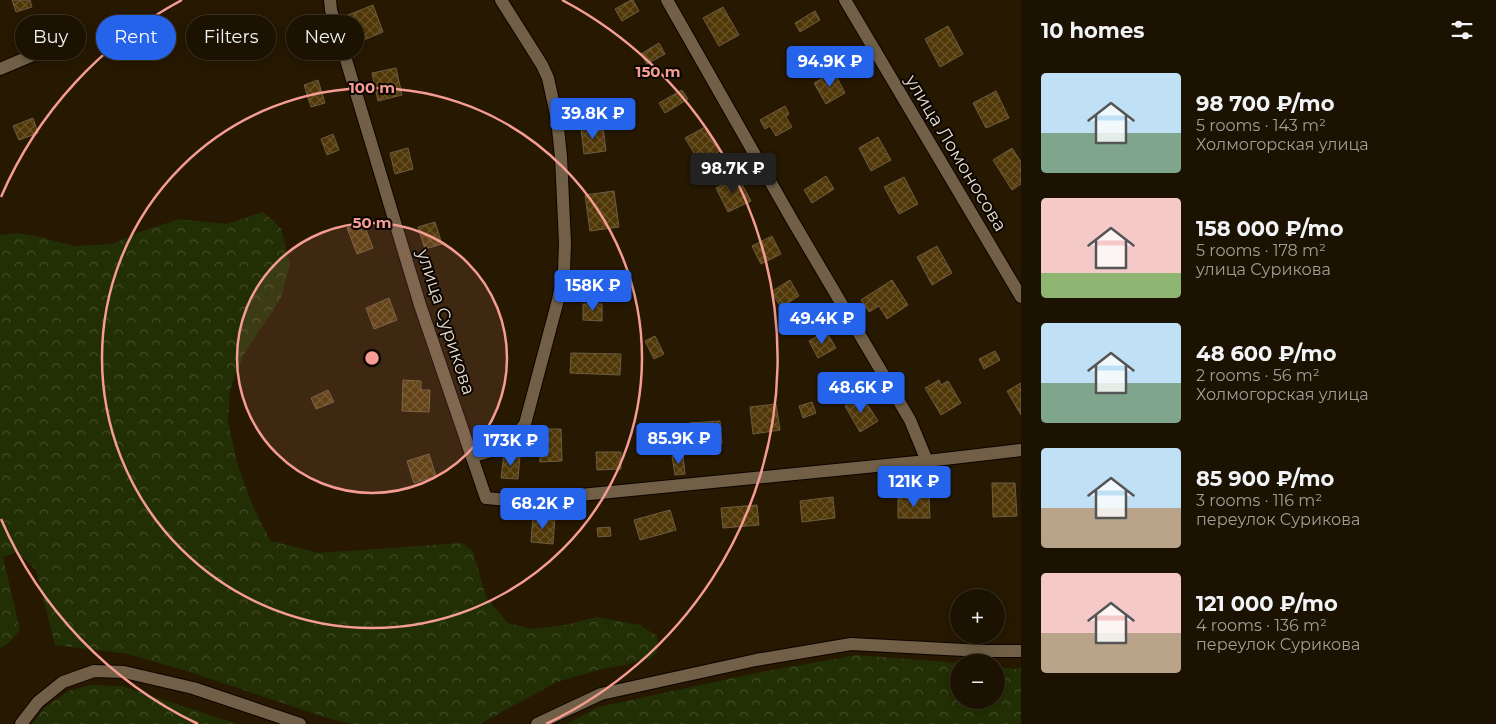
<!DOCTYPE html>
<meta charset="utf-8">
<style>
body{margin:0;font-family:Montserrat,sans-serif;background:#251b0b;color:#f1f3f6;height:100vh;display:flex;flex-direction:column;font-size:19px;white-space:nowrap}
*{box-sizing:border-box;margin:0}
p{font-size:16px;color:#a09e99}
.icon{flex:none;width:28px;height:28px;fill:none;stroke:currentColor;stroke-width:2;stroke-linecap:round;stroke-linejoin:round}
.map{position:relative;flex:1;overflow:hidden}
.side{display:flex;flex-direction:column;background:#1c1201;width:475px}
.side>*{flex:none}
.guide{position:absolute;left:15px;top:15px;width:475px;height:45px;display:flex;gap:10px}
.tools{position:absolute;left:950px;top:589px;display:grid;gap:10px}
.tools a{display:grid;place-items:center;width:55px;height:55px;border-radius:50%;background:#1c1201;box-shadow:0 2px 12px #0003,0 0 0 1px #3a3223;font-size:25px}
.price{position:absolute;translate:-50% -42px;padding:0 11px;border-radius:5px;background:#2563eb;color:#fff;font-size:16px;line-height:32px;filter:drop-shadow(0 1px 2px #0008)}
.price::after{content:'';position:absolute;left:50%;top:30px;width:15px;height:11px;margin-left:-8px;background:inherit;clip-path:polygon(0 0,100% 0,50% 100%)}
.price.current{background:#222;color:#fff}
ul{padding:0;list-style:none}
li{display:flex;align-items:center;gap:15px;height:125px;padding:0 20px}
li span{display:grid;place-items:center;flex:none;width:140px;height:100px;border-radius:5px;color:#555}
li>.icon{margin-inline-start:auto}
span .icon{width:60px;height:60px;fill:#fffc;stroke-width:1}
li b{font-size:21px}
h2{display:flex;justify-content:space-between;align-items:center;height:60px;padding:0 20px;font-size:21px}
.tag{padding:0 18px;border-radius:22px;background:#1c1201;box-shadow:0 2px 12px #0003,0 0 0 1px #3a3223;font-size:18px;line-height:45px}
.tag.current{background:#2563eb;color:#fff}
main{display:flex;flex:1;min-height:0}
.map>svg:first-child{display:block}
</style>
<main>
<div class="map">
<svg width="1021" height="724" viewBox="0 0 1021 724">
<defs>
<pattern id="forest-crowns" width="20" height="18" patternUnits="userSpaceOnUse" patternTransform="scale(1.25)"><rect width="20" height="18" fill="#222e03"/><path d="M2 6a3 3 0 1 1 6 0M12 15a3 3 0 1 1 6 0" fill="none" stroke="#424c27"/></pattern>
<pattern id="building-cross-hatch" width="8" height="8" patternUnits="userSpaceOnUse" patternTransform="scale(1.25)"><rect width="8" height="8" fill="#503707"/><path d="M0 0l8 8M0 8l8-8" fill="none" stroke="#69542a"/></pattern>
</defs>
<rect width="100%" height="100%" fill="#261801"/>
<g fill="url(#forest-crowns)">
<polygon points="263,212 281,228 290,264 281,298 244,354 230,390 228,421 237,463 247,491 255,511 271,541 319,553 462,543 473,551 486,597 508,623 533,629 565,625 597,617 640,625 657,636 658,651 650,659 640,660 626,665 602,669 557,682 480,724 351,724 330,719 190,672 128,654 55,645 36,570 17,552 3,557 20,630 9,643 0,648 0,235 16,233 40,237 74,246 113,244 136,233 180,219 227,224"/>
<polygon points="857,655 959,663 959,700 996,700 996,667 1017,669 1021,668 1021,724 567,724 598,707 761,672"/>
<polygon points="91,685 122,686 237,724 32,724 45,707 69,691"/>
</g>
<g fill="url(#building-cross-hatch)" stroke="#6d5c43">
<polygon points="12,0 30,0 32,7 16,12"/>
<polygon points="631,0 633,0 639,11 622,21 615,9"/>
<polygon points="373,5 383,32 359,42 348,15"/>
<polygon points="723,7 739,35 719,46 703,18"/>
<polygon points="815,11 820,20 800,32 795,23"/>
<polygon points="948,26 963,54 940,67 925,39"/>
<polygon points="659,43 665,54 647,64 641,54"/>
<polygon points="396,68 402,95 378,101 372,73"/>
<polygon points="834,72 845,93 826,104 814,83"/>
<polygon points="318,80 325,103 311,107 304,85"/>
<polygon points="682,90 688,99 665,113 659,103"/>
<polygon points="996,91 1009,118 986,128 973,103"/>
<polygon points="785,106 789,114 786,117 792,127 776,136 770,126 765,129 760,120"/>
<polygon points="33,118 38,133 19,140 13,126"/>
<polygon points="603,127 606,151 584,154 581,129"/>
<polygon points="705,127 720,151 700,163 685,138"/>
<polygon points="333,134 339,150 327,155 321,139"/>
<polygon points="878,137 891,160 871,171 859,148"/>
<polygon points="408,148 413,169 395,174 390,153"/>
<polygon points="1012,148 1021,162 1021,184 1012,190 993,160"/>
<polygon points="826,176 834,189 812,203 804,190"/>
<polygon points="738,177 751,201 728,212 716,188"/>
<polygon points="904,177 918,204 899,214 884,187"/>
<polygon points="614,191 619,227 590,231 585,195"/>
<polygon points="363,222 373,248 357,254 347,228"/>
<polygon points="435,222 442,244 425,249 418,227"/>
<polygon points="772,236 781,254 761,264 752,246"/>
<polygon points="937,246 952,273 932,285 917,257"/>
<polygon points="790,280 799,296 781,307 771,292"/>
<polygon points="892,280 908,305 887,319 879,306 869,312 861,300"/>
<polygon points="389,298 397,320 374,329 366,308"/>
<polygon points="583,304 602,304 602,321 583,320"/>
<polygon points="826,331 836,348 818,358 809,341"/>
<polygon points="655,336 664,354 654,359 645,341"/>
<polygon points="995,351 1000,360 984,369 979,359"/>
<polygon points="571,353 621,354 620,375 570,373"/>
<polygon points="403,380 421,381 421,390 430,390 429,412 402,411"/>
<polygon points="939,380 941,385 948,381 961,403 941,415 925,388"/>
<polygon points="1021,383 1021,415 1007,391"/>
<polygon points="328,390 334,402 316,409 311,398"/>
<polygon points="862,396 878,421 860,432 845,406"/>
<polygon points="812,402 816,413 803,418 799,406"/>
<polygon points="776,404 780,430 753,434 750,407"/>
<polygon points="720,421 722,443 691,446 689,423"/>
<polygon points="539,429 561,429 562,461 540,462"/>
<polygon points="596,452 621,452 621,469 597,470"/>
<polygon points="429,454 436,476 414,483 407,461"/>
<polygon points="504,454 520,456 518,479 501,478"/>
<polygon points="683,455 685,474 675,475 672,456"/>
<polygon points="992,483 1015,483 1017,516 993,517"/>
<polygon points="833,497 835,518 802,522 800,501"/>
<polygon points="929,497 930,518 898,518 898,498"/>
<polygon points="757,505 759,525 723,528 721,508"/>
<polygon points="670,510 676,530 640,540 634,520"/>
<polygon points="533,515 555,517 553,544 531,542"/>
<polygon points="610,527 611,536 598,537 597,528"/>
</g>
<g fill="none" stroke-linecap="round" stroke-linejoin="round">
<defs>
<g id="minor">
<polyline points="330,0 331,10 420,305 486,498 519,501 927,461 1021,450"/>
<polyline points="667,0 791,218 910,420 927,461"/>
<polyline points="845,0 1021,297"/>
<polyline points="0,69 78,36"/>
<path d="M 472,456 C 499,451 508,445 525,424 L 558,300 L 564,271 L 565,243 L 561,157 L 557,119 L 548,78 L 542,65 L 501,0"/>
<polyline points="21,724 38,702 63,682 94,671 124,672 193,688 300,724"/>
<polyline points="537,724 601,694 756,660 851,644 983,651 1021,651"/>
</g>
</defs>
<use href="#minor" stroke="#0e0300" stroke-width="14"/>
<use href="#minor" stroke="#716047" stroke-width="12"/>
</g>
<circle cx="372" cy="358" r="135" fill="#f59c93" fill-opacity=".12"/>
<g fill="none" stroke="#f59c93" stroke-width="2.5">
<circle cx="372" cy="358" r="135"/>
<circle cx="372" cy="358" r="270"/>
<path d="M198 724A405 405 0 0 1 1 519M1 197A405 405 0 0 1 182 0M562 0A405 405 0 0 1 546 724"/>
</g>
<g text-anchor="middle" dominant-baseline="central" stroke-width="4" stroke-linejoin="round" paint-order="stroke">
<g font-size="18" fill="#e7ddcf" stroke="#0a0501">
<text transform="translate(956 153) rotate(59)">улица Ломоносова</text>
<text transform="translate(446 322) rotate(72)">улица Сурикова</text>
</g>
</g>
<circle cx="372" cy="358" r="8" fill="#f59c93" stroke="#0a0501" stroke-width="2.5"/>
<g font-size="15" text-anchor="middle" font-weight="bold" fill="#f59c93" stroke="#0a0501" stroke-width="4" stroke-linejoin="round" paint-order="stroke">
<text x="658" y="77">150 m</text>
<text x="372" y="93">100 m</text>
<text x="372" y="228">50 m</text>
</g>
</svg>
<div class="tools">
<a>+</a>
<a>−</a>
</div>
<b class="price" style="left:830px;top:88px">94.9K ₽</b>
<b class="price" style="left:593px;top:140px">39.8K ₽</b>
<b class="price current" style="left:733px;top:195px">98.7K ₽</b>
<b class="price" style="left:593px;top:312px">158K ₽</b>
<b class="price" style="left:822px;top:345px">49.4K ₽</b>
<b class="price" style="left:861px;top:414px">48.6K ₽</b>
<b class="price" style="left:679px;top:465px">85.9K ₽</b>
<b class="price" style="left:511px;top:467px">173K ₽</b>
<b class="price" style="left:914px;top:508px">121K ₽</b>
<b class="price" style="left:543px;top:530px">68.2K ₽</b>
<div class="guide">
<a class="tag">Buy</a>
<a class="tag current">Rent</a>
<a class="tag">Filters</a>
<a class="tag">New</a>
</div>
</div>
<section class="side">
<h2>10 homes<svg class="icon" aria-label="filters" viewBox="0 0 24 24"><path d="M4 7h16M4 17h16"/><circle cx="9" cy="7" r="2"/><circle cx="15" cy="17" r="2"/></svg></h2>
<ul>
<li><span style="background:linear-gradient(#bfe0f5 60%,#7fa58c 0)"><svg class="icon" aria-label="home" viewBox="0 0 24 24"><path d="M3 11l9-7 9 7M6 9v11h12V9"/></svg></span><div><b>98 700 ₽/mo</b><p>5 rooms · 143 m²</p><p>Холмогорская улица</p></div></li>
<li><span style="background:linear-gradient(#f6c9c9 75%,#8fb573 0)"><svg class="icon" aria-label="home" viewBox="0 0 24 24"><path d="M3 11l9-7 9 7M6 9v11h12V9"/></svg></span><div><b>158 000 ₽/mo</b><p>5 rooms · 178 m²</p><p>улица Сурикова</p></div></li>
<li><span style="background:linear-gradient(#bfe0f5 60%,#7fa58c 0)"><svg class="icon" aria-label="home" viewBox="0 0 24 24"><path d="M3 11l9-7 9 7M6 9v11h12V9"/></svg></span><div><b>48 600 ₽/mo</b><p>2 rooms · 56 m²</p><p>Холмогорская улица</p></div></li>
<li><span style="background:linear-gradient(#bfe0f5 60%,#b9a48a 0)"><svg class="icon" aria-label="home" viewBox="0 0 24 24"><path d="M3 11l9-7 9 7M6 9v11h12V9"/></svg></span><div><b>85 900 ₽/mo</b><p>3 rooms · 116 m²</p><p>переулок Сурикова</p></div></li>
<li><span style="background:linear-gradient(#f6c9c9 60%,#b9a48a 0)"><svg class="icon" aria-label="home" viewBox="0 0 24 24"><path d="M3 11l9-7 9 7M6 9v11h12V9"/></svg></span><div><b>121 000 ₽/mo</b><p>4 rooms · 136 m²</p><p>переулок Сурикова</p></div></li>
</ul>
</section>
</main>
